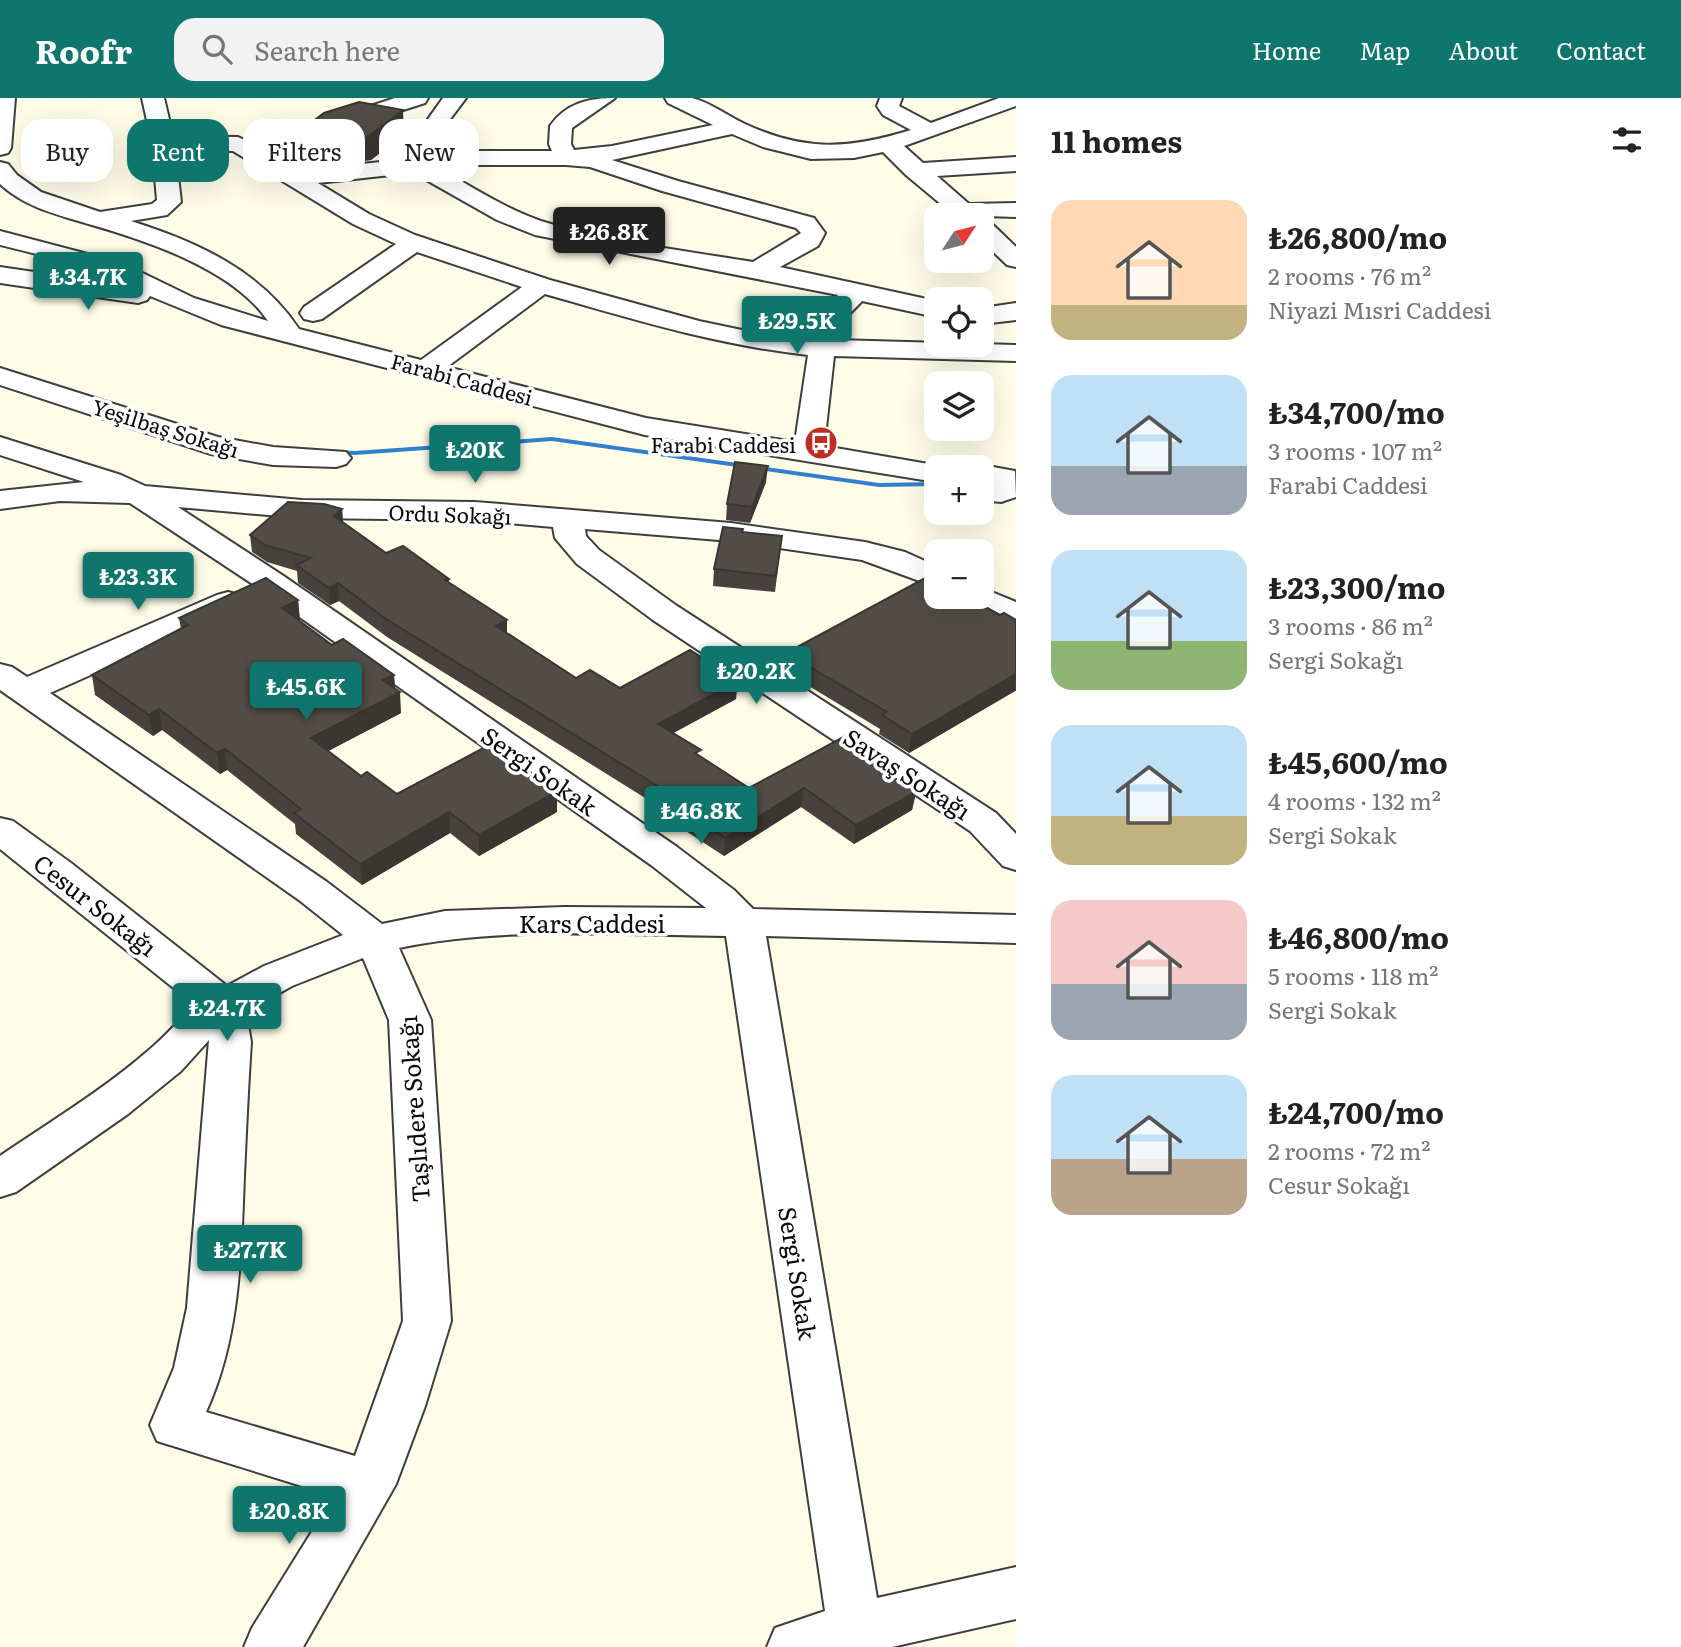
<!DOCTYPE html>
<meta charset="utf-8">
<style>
body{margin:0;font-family:Literata,serif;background:#f2f2f2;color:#222;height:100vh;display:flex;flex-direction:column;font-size:26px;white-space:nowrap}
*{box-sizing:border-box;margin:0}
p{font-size:23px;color:#767676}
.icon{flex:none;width:38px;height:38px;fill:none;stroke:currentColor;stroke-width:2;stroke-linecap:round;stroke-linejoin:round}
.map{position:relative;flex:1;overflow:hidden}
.details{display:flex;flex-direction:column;background:#fff;width:665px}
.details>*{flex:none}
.banner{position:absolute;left:21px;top:21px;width:665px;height:63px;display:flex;gap:14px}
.needle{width:46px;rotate:54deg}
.buttons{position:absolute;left:924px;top:105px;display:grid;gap:14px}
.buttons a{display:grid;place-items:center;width:70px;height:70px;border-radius:14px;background:#fff;box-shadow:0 7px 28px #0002;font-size:35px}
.price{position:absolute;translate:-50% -60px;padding:0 16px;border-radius:7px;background:#0f766e;color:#fff;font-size:23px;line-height:46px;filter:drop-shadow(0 2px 4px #0008)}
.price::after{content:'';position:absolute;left:50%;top:42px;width:21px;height:16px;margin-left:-10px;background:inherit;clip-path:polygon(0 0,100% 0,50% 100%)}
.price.on{background:#222;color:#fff}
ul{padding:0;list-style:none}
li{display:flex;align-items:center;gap:21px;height:175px;padding:0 35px}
li span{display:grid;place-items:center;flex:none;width:196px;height:140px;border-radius:21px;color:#555}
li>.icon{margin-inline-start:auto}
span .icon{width:84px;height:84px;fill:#fffc;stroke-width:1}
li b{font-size:30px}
h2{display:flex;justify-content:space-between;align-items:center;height:84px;padding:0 35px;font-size:30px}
.tag{padding:0 24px;border-radius:21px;background:#fff;box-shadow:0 7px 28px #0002;font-size:24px;line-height:63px}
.tag.on{background:#0f766e;color:#fff}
header{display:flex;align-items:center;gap:42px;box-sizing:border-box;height:98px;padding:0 35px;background:#0f766e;color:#fff}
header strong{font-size:33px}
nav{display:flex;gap:38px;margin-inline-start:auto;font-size:24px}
.search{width:490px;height:63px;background:#f2f2f2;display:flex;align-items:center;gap:18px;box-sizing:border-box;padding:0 24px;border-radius:21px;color:#767676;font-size:26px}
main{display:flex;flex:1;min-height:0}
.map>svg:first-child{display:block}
</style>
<header>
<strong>Roofr</strong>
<div class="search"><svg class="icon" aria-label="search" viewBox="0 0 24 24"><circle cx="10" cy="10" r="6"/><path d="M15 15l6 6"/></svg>Search here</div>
<nav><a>Home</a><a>Map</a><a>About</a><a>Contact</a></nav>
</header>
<main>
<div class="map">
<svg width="1016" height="1549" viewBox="0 0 1016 1549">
<rect width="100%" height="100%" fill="#fffde8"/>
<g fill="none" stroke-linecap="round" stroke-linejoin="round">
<polygon fill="#327ecf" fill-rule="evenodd" points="552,339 879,385 936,384 936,388 879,389 552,343 355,357 334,356 330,354 334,352 355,353"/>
<defs>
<g id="minor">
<polygon points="0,0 15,0 11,50 8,55 0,57"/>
<path d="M 142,0 L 164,0 L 173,38 L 238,39 L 253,46 L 395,0 L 428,0 L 425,5 L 269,55 L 298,73 L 417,60 L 426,24 L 443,0 L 466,0 L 448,24 L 441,53 L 552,53 L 549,46 L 550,28 C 566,5 589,0 615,0 L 572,30 L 571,46 L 574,52 L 612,48 L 713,27 L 668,5 L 665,0 C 674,0 684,0 692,0 C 710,4 729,19 745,26 C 805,54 849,51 911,32 L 883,17 L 877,8 L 880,0 L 902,0 L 899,8 L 931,25 L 999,0 L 1016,0 L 1016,8 L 904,48 L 923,65 L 1016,59 L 1016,73 L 937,78 L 969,106 L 1016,105 L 1016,119 L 954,117 L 906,77 L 883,54 L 854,60 L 811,61 L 763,49 L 732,36 L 612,62 L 678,83 L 814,120 L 825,135 L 818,148 L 780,169 L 936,203 L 936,219 L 862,203 L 834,232 L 835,242 L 1016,247 L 1016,263 L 834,258 L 824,348 L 946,369 L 936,369 L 936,384 L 645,337 L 221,227 L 150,198 L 147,202 L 138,205 L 0,185 L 0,169 L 130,188 C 89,168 45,158 0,147 L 0,133 L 122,165 L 194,200 L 268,223 C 234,172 148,143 92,127 C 59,117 26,110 0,86 L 0,64 L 8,66 L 17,77 L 41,94 L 100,114 L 152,106 L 157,102 L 152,45 ZM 175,52 L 233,53 L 353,126 L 396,146 L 304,209 L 300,215 L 304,221 L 313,223 L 322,221 L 417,154 L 522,189 L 421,262 L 299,231 C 260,172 197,144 131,123 L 167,117 L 181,104 ZM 440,67 L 566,67 L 590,69 L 662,93 L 796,130 L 801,135 L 753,164 C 686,153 617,145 551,126 C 512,115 476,91 440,71 ZM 418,74 L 421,79 L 497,122 L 535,137 L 838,197 C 827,210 807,223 808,240 L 756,235 L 699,223 L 550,182 L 415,137 L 369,116 L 318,85 ZM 545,196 C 632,221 717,247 808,257 L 795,344 L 646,320 L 447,269 Z"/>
<polygon points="982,123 991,125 1016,149 1016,169 1007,167 982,143"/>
<polygon points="1016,205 1016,222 982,226 982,210"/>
<polygon points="0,270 218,339 273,349 346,354 351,360 346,366 336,369 273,367 211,356 0,287"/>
<path d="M 0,339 L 121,377 L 145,388 L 302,402 L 475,404 L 731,425 L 865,444 L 905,454 L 936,468 L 936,489 L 862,462 L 731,443 L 585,431 L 586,438 L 599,452 L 677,508 L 996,715 L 1016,736 L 1016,772 L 1003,768 L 970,733 L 653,522 L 577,466 L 555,440 L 553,429 L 475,422 L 302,420 L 178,409 L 282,477 L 677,749 L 734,792 L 753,811 L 1016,817 L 1016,845 L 766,838 L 877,1500 L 1016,1469 L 1016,1521 L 892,1549 L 767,1549 L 775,1530 L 825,1513 L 726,838 C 618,837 505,828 399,850 L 431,922 L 451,1223 L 425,1308 L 396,1386 L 303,1549 L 244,1549 L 252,1530 L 334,1398 L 157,1343 L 150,1327 L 174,1270 L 187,1210 L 209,942 L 181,973 L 128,1016 L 16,1094 L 0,1099 L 0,1058 C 50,1024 103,992 149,952 C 166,938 179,921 196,908 L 0,751 L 0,720 L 13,723 L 71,765 L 227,888 L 264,868 L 343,837 L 299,802 L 0,592 L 0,566 L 12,569 L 27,579 L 217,497 L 228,494 L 239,497 L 244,504 L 239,511 L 50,595 L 327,784 L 382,826 L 445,813 L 564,809 L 706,810 L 651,767 L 260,491 L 130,405 L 60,403 L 0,411 L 0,393 L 84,384 L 0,357 ZM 363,860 L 389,922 L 403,1223 L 355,1358 L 206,1314 C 240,1240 241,1157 244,1078 C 246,1033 248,989 251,944 L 246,914 L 292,888 Z"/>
<polygon points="982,367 1015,373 1016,399 1001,404 982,402 982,369 973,369"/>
<polygon points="982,490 1016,504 1016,527 968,506 963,499 982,499"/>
</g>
</defs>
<use href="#minor" stroke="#3e3e3e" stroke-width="4"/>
<use href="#minor" fill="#fff" fill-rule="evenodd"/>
</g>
<g fill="#47423d">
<polygon points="303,31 404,36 371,62 354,64 305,55"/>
<polygon points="766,384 750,425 726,422 727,406"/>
<polygon points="342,411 343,424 386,455 449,481 449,484 507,535 576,580 620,590 736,601 673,635 700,658 749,690 878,668 916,694 912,712 854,746 801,709 724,758 657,714 658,708 387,539 339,503 330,507 298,485 297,473 267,464 252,454 250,437"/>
<polygon points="743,434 782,438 775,494 713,488 714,471"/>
<polygon points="298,502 300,523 332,547 394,577 395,590 401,615 328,653 361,678 397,696 557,693 557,714 479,758 450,735 362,787 296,736 295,726 227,672 220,676 162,632 153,638 95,597 92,577 181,531 179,520"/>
<polygon points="1016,522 1016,593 1015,593 909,655 879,636 880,631 784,573 786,555"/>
</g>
<g fill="#3a3632">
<polygon points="403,12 404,36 371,62 354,64 353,40"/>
<polygon points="768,368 766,384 750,425 752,409"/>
<polygon points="342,411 343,428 334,418"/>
<polygon points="338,485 339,503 330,507 329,490"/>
<polygon points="298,502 300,523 282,510"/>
<polygon points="507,522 507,539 496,528"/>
<polygon points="1016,576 1015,593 909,655 912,636"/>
<polygon points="394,577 395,596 400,594 401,615 313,661 311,640 383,582"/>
<polygon points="738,583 736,601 657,644 658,626"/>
<polygon points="159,611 162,632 153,638 149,617"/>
<polygon points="225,651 227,672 220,676 217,655"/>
<polygon points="880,656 877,674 869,662"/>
<polygon points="804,690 801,709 724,758 725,740"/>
<polygon points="557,693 557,714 479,758 479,737"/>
<polygon points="916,694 912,712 854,746 856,727"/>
<polygon points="449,714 450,735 362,787 360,766"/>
</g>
<g fill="#534d47" stroke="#3a3632" stroke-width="2">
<polygon points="359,4 403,12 369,38 353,40 303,31 324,15"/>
<polygon points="735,364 768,368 752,409 727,406"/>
<polygon points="288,404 324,406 342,411 334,418 386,455 403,448 449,481 445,482 507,522 496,528 576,580 590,572 620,590 690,552 738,583 658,626 701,652 695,655 749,690 849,636 880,656 869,662 916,694 856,727 804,690 725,740 659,695 664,692 386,521 338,485 329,490 296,467 311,460 265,447 250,437"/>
<polygon points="723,429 743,431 742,434 782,438 776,478 714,471"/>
<polygon points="929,478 936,482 936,499 967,499 1000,517 1004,515 1016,522 1016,576 912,636 882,617 887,614 786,555"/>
<polygon points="266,480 298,502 282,510 332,547 343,541 394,577 383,582 400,594 311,640 361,678 367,674 397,696 491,646 557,693 479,737 449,714 360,766 294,715 301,711 225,651 217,655 159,611 149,617 92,577 188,527 179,520"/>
</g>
<defs>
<symbol id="bus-disc" viewBox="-11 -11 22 22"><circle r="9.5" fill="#bc2d22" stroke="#fff"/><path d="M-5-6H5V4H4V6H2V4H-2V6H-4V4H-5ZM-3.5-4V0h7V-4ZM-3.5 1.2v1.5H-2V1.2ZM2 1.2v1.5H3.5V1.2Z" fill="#fff"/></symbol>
</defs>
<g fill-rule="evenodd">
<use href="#bus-disc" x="802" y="326" width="38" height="38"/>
</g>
<g text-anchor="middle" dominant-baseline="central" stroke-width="7" stroke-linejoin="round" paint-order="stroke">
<g font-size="21" fill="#0b0b0b" stroke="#fff">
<text transform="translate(462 280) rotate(15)">Farabi Caddesi</text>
<text transform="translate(166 329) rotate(17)">Yeşilbaş Sokağı</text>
<text transform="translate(450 415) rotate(2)">Ordu Sokağı</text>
</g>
<g font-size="21" fill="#0b0b0b" stroke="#fff" text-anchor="end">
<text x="796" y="345">Farabi̇ Caddesi̇</text>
</g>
<g font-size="24" fill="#0b0b0b" stroke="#fff">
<text transform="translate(540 672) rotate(35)">Sergi Sokak</text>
<text transform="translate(908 675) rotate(33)">Savaş Sokağı</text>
<text transform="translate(96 806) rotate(38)">Cesur Sokağı</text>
<text x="592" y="824">Kars Caddesi</text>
<text transform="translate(413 1011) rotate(-94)">Taşlıdere Sokağı</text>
<text transform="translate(799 1175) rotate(81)">Sergi Sokak</text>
</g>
</g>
</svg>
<div class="buttons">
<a><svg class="needle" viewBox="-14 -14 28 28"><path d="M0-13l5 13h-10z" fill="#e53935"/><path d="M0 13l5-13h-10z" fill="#767676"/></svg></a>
<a><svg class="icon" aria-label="locate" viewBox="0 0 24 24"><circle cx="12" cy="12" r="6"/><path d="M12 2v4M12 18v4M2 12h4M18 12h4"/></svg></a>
<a><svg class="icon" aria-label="layers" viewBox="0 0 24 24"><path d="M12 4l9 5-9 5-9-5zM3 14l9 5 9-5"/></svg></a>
<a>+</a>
<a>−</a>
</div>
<b class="price on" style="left:609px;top:169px">₺26.8K</b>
<b class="price" style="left:88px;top:214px">₺34.7K</b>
<b class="price" style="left:797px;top:258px">₺29.5K</b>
<b class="price" style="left:475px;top:387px">₺20K</b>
<b class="price" style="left:138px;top:514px">₺23.3K</b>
<b class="price" style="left:756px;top:608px">₺20.2K</b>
<b class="price" style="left:306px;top:624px">₺45.6K</b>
<b class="price" style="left:701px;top:748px">₺46.8K</b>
<b class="price" style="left:227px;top:945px">₺24.7K</b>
<b class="price" style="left:250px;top:1187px">₺27.7K</b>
<b class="price" style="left:289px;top:1448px">₺20.8K</b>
<div class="banner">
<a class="tag">Buy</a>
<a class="tag on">Rent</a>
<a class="tag">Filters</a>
<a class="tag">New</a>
</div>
</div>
<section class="details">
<h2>11 homes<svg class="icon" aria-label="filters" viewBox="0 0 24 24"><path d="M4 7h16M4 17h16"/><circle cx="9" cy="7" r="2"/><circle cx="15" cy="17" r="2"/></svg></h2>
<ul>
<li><span style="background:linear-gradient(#ffd9b3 75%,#c2b280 0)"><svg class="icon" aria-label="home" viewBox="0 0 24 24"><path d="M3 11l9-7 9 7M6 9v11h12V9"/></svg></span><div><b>₺26,800/mo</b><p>2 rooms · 76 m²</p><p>Niyazi Mısri Caddesi</p></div></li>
<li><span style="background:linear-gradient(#bfe0f5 65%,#9aa5b1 0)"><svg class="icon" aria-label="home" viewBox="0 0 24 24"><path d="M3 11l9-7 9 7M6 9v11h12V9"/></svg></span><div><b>₺34,700/mo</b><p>3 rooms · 107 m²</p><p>Farabi Caddesi</p></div></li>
<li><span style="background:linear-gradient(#bfe0f5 65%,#8fb573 0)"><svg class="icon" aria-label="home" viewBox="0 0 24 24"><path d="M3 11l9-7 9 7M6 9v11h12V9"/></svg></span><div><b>₺23,300/mo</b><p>3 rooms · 86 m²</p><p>Sergi Sokağı</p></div></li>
<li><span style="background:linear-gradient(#bfe0f5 65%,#c2b280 0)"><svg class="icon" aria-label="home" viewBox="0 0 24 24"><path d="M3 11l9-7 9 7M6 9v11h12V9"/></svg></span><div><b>₺45,600/mo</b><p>4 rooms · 132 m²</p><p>Sergi Sokak</p></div></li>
<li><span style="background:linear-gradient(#f6c9c9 60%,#9aa5b1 0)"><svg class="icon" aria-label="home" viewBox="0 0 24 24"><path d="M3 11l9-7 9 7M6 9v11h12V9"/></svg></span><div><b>₺46,800/mo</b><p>5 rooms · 118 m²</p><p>Sergi Sokak</p></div></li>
<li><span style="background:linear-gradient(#bfe0f5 60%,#b9a48a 0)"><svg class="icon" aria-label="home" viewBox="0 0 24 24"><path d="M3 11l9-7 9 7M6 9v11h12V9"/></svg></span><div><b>₺24,700/mo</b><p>2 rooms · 72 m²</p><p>Cesur Sokağı</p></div></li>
</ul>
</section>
</main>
